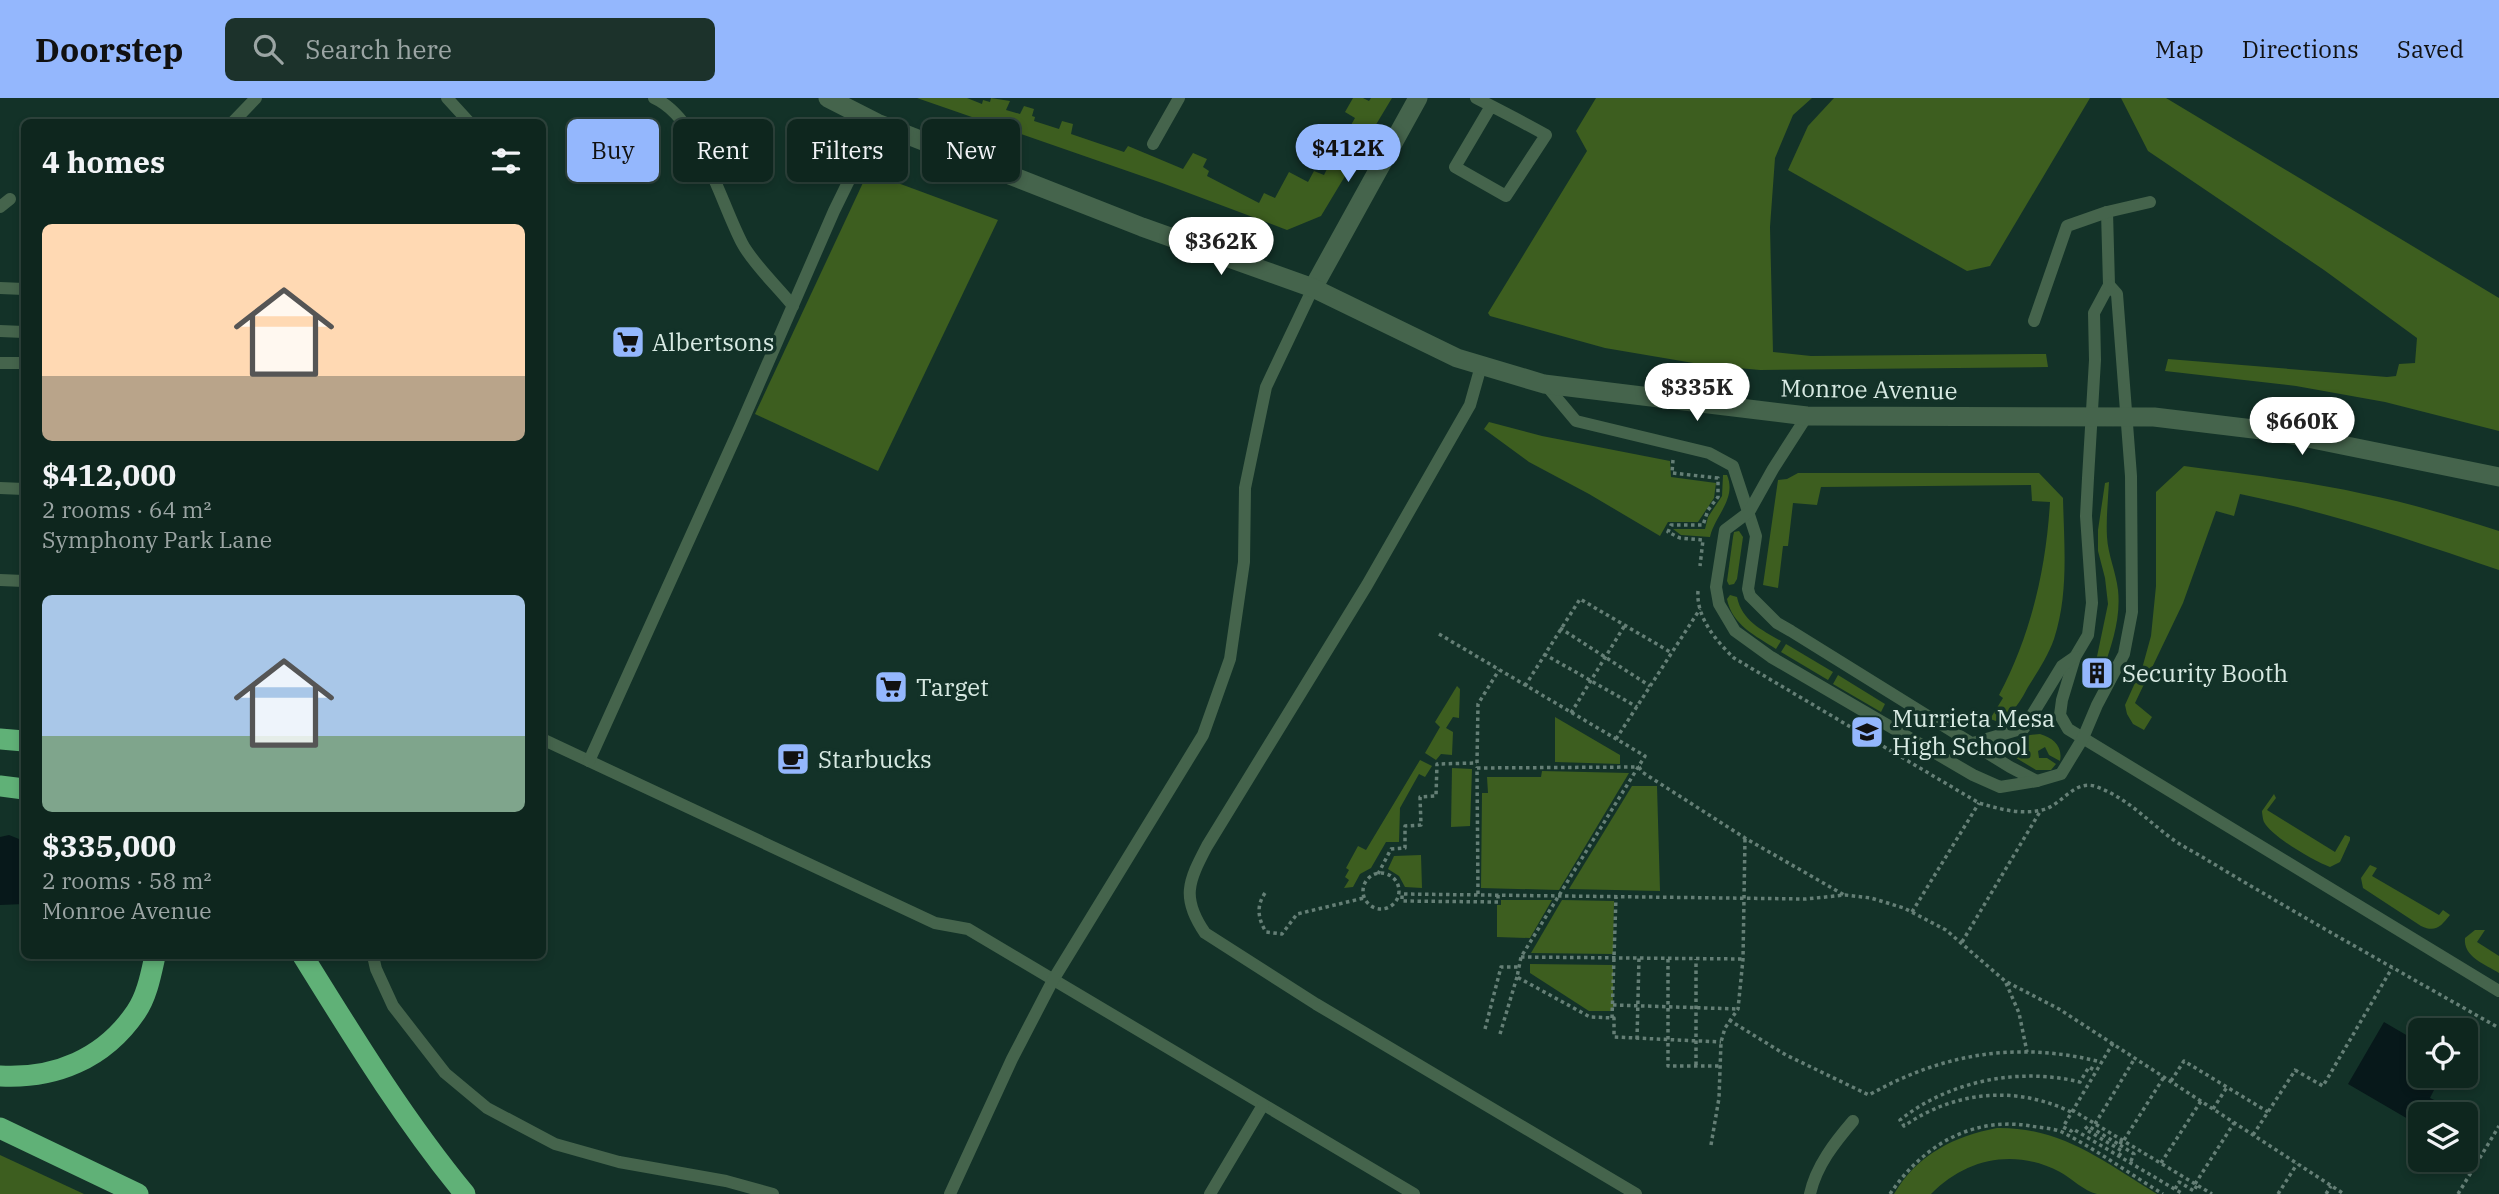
<!DOCTYPE html>
<meta charset="utf-8">
<style>
body{margin:0;font-family:"IBM Plex Serif",serif;background:#1c322b;color:#f1f3f6;height:100vh;display:flex;flex-direction:column;font-size:26px;white-space:nowrap}
*{box-sizing:border-box;margin:0}
p{font-size:23px;color:#9ba5a4}
.icon{flex:none;width:38px;height:38px;fill:none;stroke:currentColor;stroke-width:2;stroke-linecap:round;stroke-linejoin:round}
.map{position:relative;flex:1;overflow:hidden}
.drawer{position:absolute;left:21px;top:21px;width:525px;height:840px;display:flex;flex-direction:column;background:#0e261e;border-radius:10px;box-shadow:0 4px 10px #0003,0 0 0 2px #2e433c}
.drawer>*{flex:none}
.banner{position:absolute;left:567px;top:21px;width:665px;height:63px;display:flex;gap:14px}
.controls{position:absolute;left:2408px;top:920px;display:grid;gap:14px}
.controls a{display:grid;place-items:center;width:70px;height:70px;border-radius:10px;background:#0e261e;box-shadow:0 4px 10px #0003,0 0 0 2px #2e433c;font-size:35px}
.price{position:absolute;translate:-50% -60px;padding:0 16px;border-radius:24px;background:#fff;color:#222;font-size:23px;line-height:46px;filter:drop-shadow(0 2px 4px #0008)}
.price::after{content:'';position:absolute;left:50%;top:42px;width:21px;height:16px;margin-left:-10px;background:inherit;clip-path:polygon(0 0,100% 0,50% 100%)}
.price.active{background:#94b7fd;color:#111}
ul{padding:0;list-style:none}
li{display:grid;align-content:center;gap:14px;height:371px;padding:0 21px}
li span{display:grid;place-items:center;height:217px;border-radius:10px;color:#555}
li>.icon{margin-inline-start:auto}
span .icon{width:126px;height:126px;fill:#fffc;stroke-width:1}
li b{font-size:30px}
h2{display:flex;justify-content:space-between;align-items:center;height:84px;padding:0 21px;font-size:30px}
.chip{padding:0 24px;border-radius:10px;background:#0e261e;box-shadow:0 4px 10px #0003,0 0 0 2px #2e433c;font-size:24px;line-height:63px}
.chip.active{background:#94b7fd;color:#111}
header{display:flex;align-items:center;gap:42px;box-sizing:border-box;height:98px;padding:0 35px;background:#94b7fd;color:#111}
header strong{font-size:33px}
nav{display:flex;gap:38px;margin-inline-start:auto;font-size:24px}
.search{width:490px;height:63px;background:#1c322b;display:flex;align-items:center;gap:18px;box-sizing:border-box;padding:0 24px;border-radius:10px;color:#9ba5a4;font-size:26px}
.map>svg:first-child{display:block}
</style>
<header>
<strong>Doorstep</strong>
<div class="search"><svg class="icon" aria-label="search" viewBox="0 0 24 24"><circle cx="10" cy="10" r="6"/><path d="M15 15l6 6"/></svg>Search here</div>
<nav><a>Map</a><a>Directions</a><a>Saved</a></nav>
</header>
<div class="map">
<svg width="2499" height="1096" viewBox="0 0 2499 1096">
<rect width="100%" height="100%" fill="#133228"/>
<g fill="#3d5e1f">
<polygon points="917,0 967,0 982,6 983,2 990,4 991,0 1010,3 1006,12 1020,16 1024,8 1034,11 1032,18 1035,19 1034,23 1059,31 1062,23 1073,26 1071,36 1124,54 1128,48 1183,71 1193,55 1207,61 1203,69 1209,73 1207,78 1259,105 1264,95 1275,100 1289,74 1308,84 1314,73 1324,77 1336,53 1324,47 1331,35 1343,41 1355,20 1345,14 1353,0 1363,0 1369,3 1371,0 1392,0 1321,118 1287,132 1162,85"/>
<polygon points="1596,0 1812,0 1793,17 1775,60 1770,129 1773,254 1811,258 2046,256 2048,269 1760,272 1705,267 1605,250 1490,218 1488,215 1587,53 1576,33"/>
<polygon points="1834,0 2090,0 1990,168 1967,173 1788,72 1808,28"/>
<polygon points="2121,0 2166,0 2499,200 2499,333 2385,304 2296,288 2165,273 2168,261 2387,279 2396,278 2399,266 2415,265 2417,240 2324,172 2148,53"/>
<polygon points="868,74 998,122 878,373 755,316"/>
<polygon points="1489,324 1542,338 1670,363 1671,379 1716,385 1714,400 1698,424 1668,424 1660,438 1589,396 1529,364 1484,331"/>
<path d="M 2184,368 C 2244,376 2305,383 2364,396 C 2410,405 2455,419 2499,433 L 2499,472 C 2414,443 2329,414 2240,396 L 2234,418 L 2216,413 L 2183,505 L 2135,605 L 2152,619 L 2144,632 L 2133,626 L 2127,616 L 2125,607 L 2143,567 L 2151,538 L 2156,488 L 2156,394 Z"/>
<path d="M 1798,375 L 2039,375 L 2063,400 C 2064,446 2069,496 2054,541 C 2048,558 2038,573 2028,589 C 2020,604 2013,617 1996,623 L 1990,621 L 2003,600 L 1999,597 C 2031,537 2046,471 2050,404 L 2032,403 L 2031,387 L 1821,389 L 1817,407 L 1793,405 L 1788,448 L 1783,448 L 1778,490 L 1763,487 L 1778,382 L 1787,381 Z"/>
<path d="M 1723,377 L 1727,377 C 1737,401 1715,417 1710,439 L 1681,437 L 1673,431 L 1705,431 L 1708,419 L 1722,398 Z"/>
<path d="M 2109,384 C 2108,402 2106,421 2107,439 C 2108,457 2116,474 2118,492 C 2121,520 2112,546 2103,572 L 2095,568 L 2108,506 L 2105,480 L 2098,453 L 2098,432 L 2105,385 Z"/>
<polygon points="1739,433 1743,439 1737,481 1734,486 1729,487 1727,483 1733,439 1734,434"/>
<path d="M 1730,497 L 1737,499 C 1742,523 1762,532 1781,543 L 1776,551 C 1756,538 1732,527 1727,501 Z"/>
<polygon points="1786,546 1833,574 1828,582 1781,554"/>
<polygon points="1838,577 1885,606 1881,614 1833,586"/>
<polygon points="1457,588 1460,591 1459,620 1453,619 1446,630 1453,634 1452,657 1441,656 1436,662 1425,655 1440,629 1435,624"/>
<polygon points="1555,619 1620,657 1620,666 1555,664"/>
<path d="M 2040,636 C 2053,640 2063,648 2060,663 L 2049,657 L 2045,649 L 2038,653 L 2039,660 L 2047,660 L 2056,666 L 2051,672 L 2036,672 L 1998,649 L 2030,637 Z"/>
<polygon points="1420,662 1432,668 1425,679 1419,676 1400,710 1399,744 1386,744 1371,770 1360,776 1353,789 1344,790 1349,782 1345,779 1349,772 1346,770 1358,748 1366,752"/>
<polygon points="1452,670 1472,671 1470,728 1451,729"/>
<polygon points="1542,673 1629,675 1559,792 1481,790 1482,695 1488,695 1487,679 1541,679"/>
<polygon points="1632,688 1657,688 1660,793 1569,791"/>
<path d="M 2274,696 L 2276,700 L 2267,712 L 2335,754 L 2345,737 L 2350,739 L 2350,742 L 2340,764 L 2330,769 C 2314,763 2272,739 2264,724 C 2263,722 2262,715 2262,713 Z"/>
<polygon points="1421,757 1422,790 1405,789 1399,778 1388,771 1394,758"/>
<path d="M 2370,767 L 2377,770 L 2372,778 L 2439,817 L 2443,812 L 2450,817 C 2441,828 2436,835 2421,828 L 2363,790 L 2361,780 Z"/>
<polygon points="1501,802 1552,802 1530,840 1497,839 1497,807 1501,807"/>
<polygon points="1562,802 1614,803 1613,856 1531,855"/>
<path d="M 2475,832 L 2485,832 L 2477,844 L 2499,858 L 2499,875 C 2485,866 2463,859 2465,840 Z"/>
<polygon points="1530,866 1613,867 1613,913 1589,913 1530,875"/>
<path d="M 1997,1030 C 2062,1029 2104,1064 2157,1096 C 2141,1096 2111,1096 2097,1096 C 2084,1093 2071,1080 2060,1074 C 2015,1050 1966,1060 1931,1096 L 1894,1096 C 1917,1057 1954,1038 1997,1030 Z"/>
<polygon points="0,1057 84,1096 0,1096"/>
</g>
<g fill="#07181a">
<polygon points="9,737 24,743 24,806 0,807 0,739"/>
<polygon points="2384,924 2420,945 2420,978 2441,978 2430,1000 2447,1008 2442,1017 2420,1017 2420,1028 2348,986"/>
</g>
<g fill="none" stroke-linecap="round" stroke-linejoin="round">
<g stroke="#657f76" stroke-width="3.5" stroke-dasharray="3.5 3.5" stroke-linecap="butt">
<polyline points="1673,362 1672,375 1718,380 1718,399 1708,412 1703,427 1671,427 1668,434 1680,440 1703,442 1700,468"/>
<path d="M 1698,493 C 1696,519 1716,543 1734,560 L 1979,705 C 2000,711 2020,717 2042,712 C 2062,708 2074,680 2097,689 C 2125,699 2145,720 2167,737 C 2177,745 2188,751 2199,757 C 2298,817 2399,873 2499,930"/>
<polyline points="1560,530 1650,588"/>
<polyline points="1439,536 1645,658 1521,859 1517,879 1590,919 1614,920 1614,939 1721,944"/>
<polyline points="1544,556 1637,609"/>
<polyline points="1525,588 1580,501 1672,555"/>
<polyline points="1571,615 1625,527"/>
<polyline points="1616,641 1700,511"/>
<polyline points="1477,665 1478,606 1499,572"/>
<polyline points="1639,669 1642,674 1745,740 1844,797"/>
<circle cx="1381" cy="793" r="18"/>
<polyline points="1378,776 1391,751 1405,750 1405,728 1421,727 1420,699 1436,698 1437,666 1477,665"/>
<path d="M 1265,795 C 1256,808 1258,821 1266,834 L 1282,836 L 1297,816 L 1364,800"/>
<polyline points="1478,796 1477,670 1639,669"/>
<polyline points="1498,797 1498,804 1402,803 1402,796 1806,801 1845,797 1871,800 1904,810 1946,832 2005,883 2059,911 2344,1096"/>
<polyline points="1912,814 1979,705"/>
<polyline points="1962,844 2041,712"/>
<polyline points="1521,859 1742,861"/>
<polyline points="1668,861 1668,968 1720,968"/>
<polyline points="2006,885 2019,915 2027,954"/>
<polyline points="1613,907 1738,911"/>
<polyline points="1612,920 1616,799"/>
<path d="M 1729,922 L 1786,957 L 1869,997 C 1943,955 2018,943 2101,964"/>
<polyline points="1485,931 1501,869 1519,869"/>
<polyline points="1500,936 1517,879"/>
<polyline points="1637,941 1639,860"/>
<polyline points="2113,945 2063,1029 2071,1033 2073,1031 2183,1096"/>
<polyline points="1696,967 1696,861"/>
<polyline points="2295,972 2323,988 2392,870"/>
<polyline points="2171,983 2184,963 2268,1014"/>
<polyline points="2213,1011 2227,989"/>
<polyline points="2072,1012 2212,1096"/>
<path d="M 2071,1014 C 2015,987 1955,993 1904,1028 L 1900,1022 C 1949,983 2018,969 2080,984 L 2089,969 L 2096,973"/>
<polyline points="2095,1026 2135,960"/>
<polyline points="2253,1037 2296,971"/>
<polyline points="2124,1042 2164,979"/>
<polyline points="1711,1047 1719,1000 1721,944 1725,930 1738,911 1743,861 1745,740"/>
<polyline points="2120,1047 2134,1056 2130,1065"/>
<polyline points="2119,1058 2122,1053 2085,1031 2088,1028 2120,1047 2122,1041"/>
<polyline points="2161,1065 2201,1003"/>
<polyline points="2195,1086 2234,1025"/>
<polyline points="2175,1091 2179,1084 2194,1093 2197,1087"/>
<path d="M 1890,1096 C 1922,1048 1972,1018 2031,1028 C 2041,1030 2053,1030 2062,1034 C 2097,1052 2130,1076 2163,1096"/>
<polyline points="2278,1096 2297,1066"/>
<polyline points="2326,1096 2331,1088"/>
<polyline points="2458,1096 2499,1028"/>
</g>
<g stroke="#45644c" stroke-width="12">
<polyline points="447,0 469,24"/>
<path d="M 654,0 C 699,20 720,103 742,145 C 753,166 778,189 793,208"/>
<path d="M 1476,0 C 1499,12 1523,24 1546,37 L 1506,98 L 1455,69 L 1491,8"/>
<polyline points="233,24 256,0"/>
<polyline points="1153,46 1179,0"/>
<polyline points="0,109 10,101"/>
<polyline points="2107,114 2109,187 2094,215 2095,262 2088,380 2086,418 2092,505 2088,537 2075,559 2062,602 2060,617 2068,631 2499,893"/>
<polyline points="0,190 24,191"/>
<polyline points="2034,223 2067,128 2107,114 2150,104"/>
<polyline points="0,233 24,234"/>
<polyline points="0,265 24,265"/>
<path d="M 1481,268 L 1470,307 L 1367,487 L 1207,748 C 1188,784 1181,800 1205,835 L 1316,906 L 1636,1096"/>
<polyline points="1545,286 1576,323 1709,355 1733,368 1756,438 1748,491 1750,498 1777,525 1791,533 2010,669 2037,683"/>
<polyline points="1807,318 1773,371 1749,414 1725,432 1716,489 1719,506 1735,533 1771,559 1973,677 2000,689 2037,683 2061,676 2083,640 2097,607 2124,556 2132,514 2131,378 2117,196 2109,187"/>
<polyline points="0,390 24,391"/>
<polyline points="0,482 24,483"/>
<polyline points="542,641 935,825 968,831 1414,1096"/>
<polyline points="1973,645 2024,630 2062,568 2075,559"/>
<polyline points="589,663 740,329 834,113 877,25"/>
<polyline points="373,858 376,871 393,908 445,975 487,1010 555,1046 619,1064 726,1083 773,1096"/>
<polyline points="950,1096 1012,961 1053,882 1203,637 1230,561 1244,464 1245,390 1266,289 1313,190"/>
<polyline points="1210,1096 1263,1007"/>
<path d="M 1810,1096 C 1816,1068 1835,1044 1853,1023"/>
</g>
<polyline stroke="#45644c" stroke-width="19" points="1313,190 1418,0"/>
<polyline stroke="#45644c" stroke-width="19" points="828,0 877,25 1142,129 1313,190 1457,260 1544,286 1807,318 2154,319 2278,334 2499,379"/>
<g stroke="#60b177" stroke-width="21">
<polyline points="0,641 24,643"/>
<polyline points="0,688 24,691"/>
<path d="M 303,858 C 354,940 404,1022 465,1096"/>
<path d="M 0,978 C 55,981 104,961 136,914 C 147,898 151,876 155,858"/>
<polyline points="0,1030 138,1096"/>
</g>
</g>
<defs>
<symbol id="supermarket-square" viewBox="-11 -11 22 22"><rect x="-9" y="-9" width="18" height="18" rx="4" fill="#94b7fd" stroke="#133228"/><path d="M-6-5.5h2.5l.6 2H6L4.5 2H-2.5L-4.4-4H-6ZM-1.5 3.2a1.3 1.3 0 1 0 .1 0ZM3 3.2a1.3 1.3 0 1 0 .1 0Z" fill="#111"/></symbol>
<symbol id="building-square" viewBox="-11 -11 22 22"><rect x="-9" y="-9" width="18" height="18" rx="4" fill="#94b7fd" stroke="#133228"/><path d="M-4-6H4V6H1V3H-1V6H-4ZM-2.5-4.3h1.7v1.8h-1.7ZM.8-4.3h1.7v1.8H.8ZM-2.5-1h1.7V.8h-1.7ZM.8-1h1.7V.8H.8Z" fill="#111"/></symbol>
<symbol id="school-square" viewBox="-11 -11 22 22"><rect x="-9" y="-9" width="18" height="18" rx="4" fill="#94b7fd" stroke="#133228"/><path d="M0-5L7-2L0 1L-7-2ZM-4 1L0 2.5L4 1V4Q0 6-4 4Z" fill="#111"/></symbol>
<symbol id="cafe-square" viewBox="-11 -11 22 22"><rect x="-9" y="-9" width="18" height="18" rx="4" fill="#94b7fd" stroke="#133228"/><path d="M-5.5-4.5H6V0H3Q3 3.5 0 3.5H-2.5Q-5.5 3.5-5.5 0ZM3-3.2v2h1.7v-2ZM-6 4.5H4V6H-6Z" fill="#111"/></symbol>
</defs>
<g fill-rule="evenodd">
<use href="#supermarket-square" x="609" y="225" width="38" height="38"/>
<use href="#building-square" x="2078" y="556" width="38" height="38"/>
<use href="#supermarket-square" x="872" y="570" width="38" height="38"/>
<use href="#school-square" x="1848" y="615" width="38" height="38"/>
<use href="#cafe-square" x="774" y="642" width="38" height="38"/>
</g>
<g text-anchor="middle" dominant-baseline="central" stroke-width="7" stroke-linejoin="round" paint-order="stroke">
<g font-size="24" fill="#d8eae3" stroke="#133228" text-anchor="start">
<text x="652" y="244">Albertsons</text>
<text x="2122" y="575">Security Booth</text>
<text x="916" y="589">Target</text>
<text x="1892" y="620">Murrieta Mesa<tspan x="1892" dy="28">High School</tspan></text>
<text x="818" y="661">Starbucks</text>
</g>
<g font-size="24" fill="#d8eae3" stroke="#133228">
<text transform="translate(1869 291) rotate(1)">Monroe Avenue</text>
</g>
</g>
</svg>
<div class="controls">
<a><svg class="icon" aria-label="locate" viewBox="0 0 24 24"><circle cx="12" cy="12" r="6"/><path d="M12 2v4M12 18v4M2 12h4M18 12h4"/></svg></a>
<a><svg class="icon" aria-label="layers" viewBox="0 0 24 24"><path d="M12 4l9 5-9 5-9-5zM3 14l9 5 9-5"/></svg></a>
</div>
<b class="price active" style="left:1348px;top:86px">$412K</b>
<b class="price" style="left:1221px;top:179px">$362K</b>
<b class="price" style="left:1697px;top:325px">$335K</b>
<b class="price" style="left:2302px;top:359px">$660K</b>
<div class="banner">
<a class="chip active">Buy</a>
<a class="chip">Rent</a>
<a class="chip">Filters</a>
<a class="chip">New</a>
</div>
<section class="drawer">
<h2>4 homes<svg class="icon" aria-label="filters" viewBox="0 0 24 24"><path d="M4 7h16M4 17h16"/><circle cx="9" cy="7" r="2"/><circle cx="15" cy="17" r="2"/></svg></h2>
<ul>
<li><span style="background:linear-gradient(#ffd9b3 70%,#b9a48a 0)"><svg class="icon" aria-label="home" viewBox="0 0 24 24"><path d="M3 11l9-7 9 7M6 9v11h12V9"/></svg></span><div><b>$412,000</b><p>2 rooms · 64 m²</p><p>Symphony Park Lane</p></div></li>
<li><span style="background:linear-gradient(#a9c7e8 65%,#7fa58c 0)"><svg class="icon" aria-label="home" viewBox="0 0 24 24"><path d="M3 11l9-7 9 7M6 9v11h12V9"/></svg></span><div><b>$335,000</b><p>2 rooms · 58 m²</p><p>Monroe Avenue</p></div></li>
</ul>
</section>
</div>
